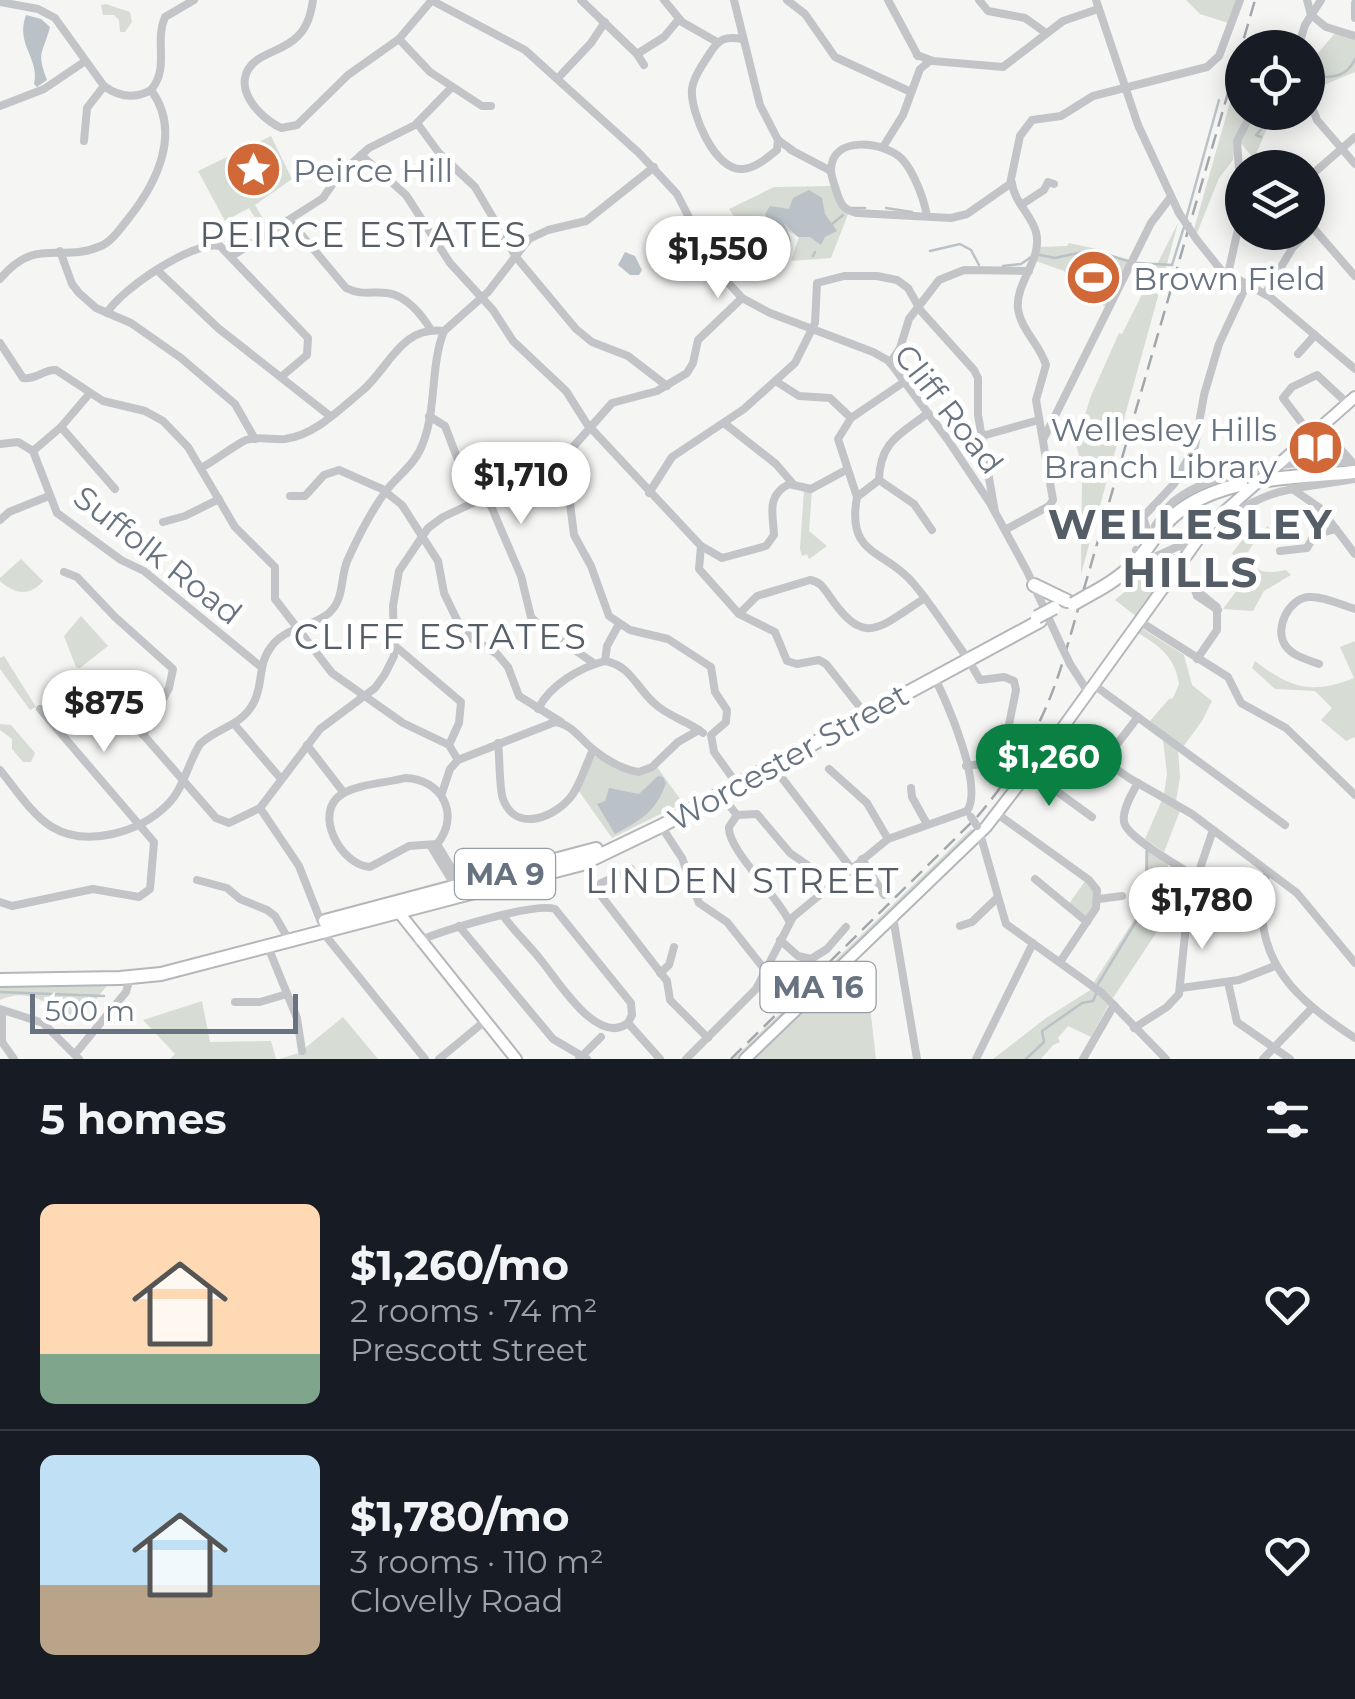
<!DOCTYPE html>
<meta charset="utf-8">
<style>
body{margin:0;font-family:Montserrat,sans-serif;background:#242831;color:#f1f3f6;height:100vh;display:flex;flex-direction:column;font-size:38px;white-space:nowrap}
*{box-sizing:border-box;margin:0}
p{font-size:32px;color:#9ea1a6}
.icon{flex:none;width:55px;height:55px;fill:none;stroke:currentColor;stroke-width:2;stroke-linecap:round;stroke-linejoin:round}
.map{position:relative;height:1059px;overflow:hidden}
.side{display:flex;flex-direction:column;background:#171b24;flex:1}
.side>*{flex:none}
.buttons{position:absolute;left:1225px;top:30px;display:grid;gap:20px}
.buttons a{display:grid;place-items:center;width:100px;height:100px;border-radius:50%;background:#171b24;box-shadow:0 5px 25px #0003;font-size:50px}
.scale{position:absolute;left:30px;bottom:25px;width:268px;box-sizing:border-box;padding-left:10px;border:5px solid #687381;border-top:0;font-size:28px;line-height:35px;white-space:nowrap;color:#687381;-webkit-text-stroke:8px #fff;paint-order:stroke}
.price{position:absolute;translate:-50% -85px;padding:0 22px;border-radius:35px;background:#fff;color:#222;font-size:32px;line-height:65px;filter:drop-shadow(0 2px 5px #0008)}
.price::after{content:'';position:absolute;left:50%;top:60px;width:30px;height:22px;margin-left:-15px;background:inherit;clip-path:polygon(0 0,100% 0,50% 100%)}
.price.on{background:#0b8043;color:#fff}
ul{padding:0;list-style:none}
li{display:flex;align-items:center;gap:30px;height:250px;padding:0 40px}
li+li{border-top:2px solid #363941}
li span{display:grid;place-items:center;flex:none;width:280px;height:200px;border-radius:15px;color:#555}
li>.icon{margin-inline-start:auto}
span .icon{width:120px;height:120px;fill:#fffc;stroke-width:1}
li b{font-size:42px}
h2{display:flex;justify-content:space-between;align-items:center;height:120px;padding:0 40px;font-size:42px}
.map>svg:first-child{display:block}
</style>
<div class="map">
<svg width="1355" height="1059" viewBox="0 0 1355 1059">
<rect width="100%" height="100%" fill="#f5f6f3"/>
<g fill="#d7dcd4">
<polygon points="1186,0 1237,0 1228,23 1200,14"/>
<polygon points="106,4 130,12 132,22 125,32 120,32 119,20 114,15 103,15 101,5"/>
<polygon points="1335,33 1355,39 1355,72 1309,91 1308,65"/>
<polygon points="1242,60 1242,112 1249,113 1237,134 1233,160 1219,178 1197,233 1194,229"/>
<polygon points="1255,113 1282,113 1268,126 1254,159 1239,141"/>
<polygon points="271,136 292,179 255,205 269,229 264,232 249,208 225,221 198,171"/>
<polygon points="832,186 848,214 831,258 791,261 799,237 777,225 779,238 731,282 728,278 758,250 729,209 774,187"/>
<polygon points="1178,223 1167,264 1081,574 1082,470 1076,443 1091,396 1119,333 1122,334"/>
<polygon points="1069,243 1097,249 1129,261 1106,307 1077,290 1064,271 1036,261 1039,247 1067,246"/>
<polygon points="804,490 812,491 809,531 827,546 809,559 807,554 802,556 800,549"/>
<path d="M 1268,526 L 1271,531 L 1253,544 L 1248,552 C 1252,574 1267,574 1286,570 L 1291,575 L 1264,591 L 1253,611 L 1223,609 L 1237,590 L 1244,570 L 1232,553 L 1243,539 L 1247,542 Z"/>
<polygon points="1175,554 1178,558 1136,616 1115,600 1128,589 1122,581"/>
<path d="M 21,559 L 43,581 C 30,597 14,594 0,581 L 0,578 Z"/>
<polygon points="81,616 108,646 80,668 76,667 64,636"/>
<path d="M 1141,628 L 1184,655 L 1192,685 L 1212,701 L 1202,721 L 1183,747 L 1150,721 L 1169,699 L 1173,698 L 1179,684 C 1175,657 1160,646 1138,633 Z"/>
<path d="M 1355,641 L 1355,737 L 1346,741 L 1321,720 L 1332,708 L 1315,691 L 1275,689 L 1252,668 L 1255,661 C 1290,688 1311,695 1354,678 L 1340,647 Z"/>
<polygon points="4,656 36,707 30,710 0,669 0,658"/>
<polygon points="0,724 11,725 35,753 31,762 23,762 12,749 12,739 0,730"/>
<polygon points="1163,740 1178,751 1180,777 1176,801 1164,794 1167,774"/>
<polygon points="594,756 641,775 657,767 683,803 612,838 578,790"/>
<polygon points="1162,800 1180,811 1164,852 1145,839"/>
<polygon points="971,829 976,832 741,1059 733,1059"/>
<polygon points="1145,847 1168,862 1168,925 1162,924 1113,998 1094,982 1145,903"/>
<polygon points="1086,880 1092,885 1097,901 1087,920 1068,905"/>
<polygon points="846,967 858,984 867,981 876,1059 751,1059"/>
<path d="M 109,983 L 94,1002 L 71,1017 C 49,1003 26,987 0,1000 L 0,986 Z"/>
<polygon points="1092,989 1109,1004 1091,1037 1068,1026 1058,1038 1060,1042 1053,1045 1041,1059 993,1059 1046,1018"/>
<polygon points="202,1001 210,1042 271,1041 276,1059 170,1059 175,1054 143,1020"/>
<polygon points="343,1017 378,1059 279,1059 299,1053"/>
</g>
<g fill="#bac2c8">
<path d="M 26,15 L 41,19 L 50,27 C 43,54 36,51 47,80 L 37,87 L 34,84 C 40,58 15,45 26,15 Z"/>
<path d="M 809,190 L 822,198 L 825,214 L 837,231 L 825,237 L 821,245 L 810,237 L 798,237 L 783,222 C 796,246 790,241 781,262 L 777,261 L 770,250 L 776,233 L 765,214 L 770,206 L 789,209 L 793,198 Z"/>
<polygon points="625,252 635,256 642,270 639,275 630,275 618,265"/>
<path d="M 658,776 L 663,777 L 666,783 C 656,812 641,820 615,834 L 597,804 L 605,801 L 609,788 L 639,794 Z"/>
</g>
<g fill="none" stroke-linecap="round" stroke-linejoin="round">
<g stroke="#bac2c8" stroke-width="2.5">
<path d="M 1310,76 C 1328,78 1347,79 1355,59"/>
<polyline points="1231,99 1242,93"/>
<polyline points="1261,137 1256,135 1277,112"/>
<polyline points="851,208 865,208"/>
<polyline points="886,208 912,212"/>
<polyline points="1186,219 1219,100"/>
<polyline points="832,224 843,215"/>
<polyline points="930,251 960,244 971,250 979,265"/>
<polyline points="1040,255 1055,258 1092,250 1128,261"/>
<polyline points="813,256 815,252"/>
<polyline points="1137,263 1172,265 1184,227"/>
<polyline points="1003,266 1021,264 1031,257"/>
<polyline points="1098,984 1146,905 1147,851"/>
<polyline points="0,992 104,996"/>
<polyline points="1026,1059 1044,1042 1042,1031 1082,1003 1093,1001 1096,994"/>
</g>
<defs>
<g id="major">
<polyline points="1271,471 1355,397"/>
<polyline points="397,910 516,1059"/>
<polyline points="745,1059 986,827 1064,726 1207,527 1251,488"/>
</g>
<g id="highway">
<polyline points="1034,585 1067,601"/>
<path d="M 1089,595 C 1110,584 1130,571 1144,552 C 1152,542 1159,530 1168,521 C 1214,475 1295,478 1355,472"/>
<polyline points="325,921 596,849"/>
<polyline points="0,980 120,978 161,974 582,864 661,826 1040,621"/>
</g>
</defs>
<use href="#major" stroke="#b3b6ba" stroke-width="14"/>
<use href="#highway" stroke="#b4b7ba" stroke-width="16"/>
<g stroke="#c2c4c8" stroke-width="8">
<path d="M 313,0 C 311,13 308,26 298,36 C 287,48 270,51 257,60 C 227,83 258,117 281,128 L 297,125 L 348,75 L 399,39 L 432,0"/>
<polyline points="431,0 525,50 639,153 677,194 715,268 742,298 770,313 873,352 889,361 948,440 990,503 1027,571 1061,645"/>
<polyline points="581,0 637,54 644,65"/>
<polyline points="664,0 682,22 717,42"/>
<polyline points="734,0 760,105 778,140 792,150"/>
<polyline points="787,0 805,14 835,57 911,92"/>
<polyline points="888,0 918,56"/>
<polyline points="979,0 988,11 1025,18 1046,33"/>
<polyline points="1096,0 1138,125 1179,213"/>
<polyline points="1307,0 1311,15"/>
<path d="M 0,2 L 38,9 L 55,18 L 104,86 C 119,97 135,99 151,90 C 170,67 154,42 165,17 L 194,0"/>
<polyline points="1355,3 1355,18"/>
<polyline points="1311,15 1326,27 1355,36"/>
<polyline points="399,39 430,72 482,106 491,106"/>
<path d="M 742,39 C 725,36 719,39 710,53 C 703,64 694,76 692,89 C 690,112 715,172 743,169 C 756,168 767,158 777,150 L 778,140"/>
<polyline points="1298,48 1305,25 1321,0"/>
<polyline points="637,54 664,37 679,19"/>
<polyline points="917,55 933,61 1003,67 1063,21 1098,9"/>
<polyline points="558,78 591,43 605,22"/>
<polyline points="1308,97 1317,120 1355,164"/>
<polyline points="0,106 44,89 84,62"/>
<polyline points="417,123 439,153 475,187 516,257 576,329 592,342 628,356 667,386"/>
<polyline points="84,141 87,108 104,86"/>
<polyline points="883,147 903,115 920,69 930,61"/>
<polyline points="791,150 831,171"/>
<polyline points="361,155 406,195 450,263 493,310 513,341 566,391 587,424 701,546 699,569 739,614 775,632 787,661 797,664 819,660 826,664 863,711"/>
<polyline points="1308,178 1355,137"/>
<polyline points="1021,205 1044,190 1048,182 1054,184"/>
<path d="M 927,216 C 924,199 914,172 902,159 C 885,142 832,134 831,170 C 831,177 835,186 837,193 C 841,205 844,210 857,213 L 951,218 L 967,214 L 1010,184 L 1020,136 L 1032,120 L 1061,116 L 1093,96 L 1207,67 L 1219,56 L 1240,0"/>
<path d="M 289,220 L 346,288 C 362,296 372,291 387,293 C 406,295 422,315 431,330"/>
<polyline points="1308,222 1355,276"/>
<polyline points="1197,240 1221,270 1270,297 1355,369"/>
<polyline points="60,251 72,284 79,293 96,308 131,323 181,358 235,404 255,439"/>
<polyline points="232,256 323,198 338,176 369,148 415,125 452,87"/>
<polyline points="158,271 218,328 330,416"/>
<polyline points="1228,274 1242,211 1237,141 1252,112"/>
<path d="M 0,279 C 37,235 60,264 101,246 C 112,241 120,229 128,219 C 157,183 182,132 151,90"/>
<polyline points="1265,294 1293,247 1313,228"/>
<path d="M 107,313 C 121,289 194,240 220,246 L 308,338 L 307,355 L 281,377"/>
<path d="M 0,343 L 23,378 C 36,380 44,369 56,370 L 103,401 L 145,411 L 163,421 L 188,447 L 235,527 L 275,567 L 275,599 L 332,673 L 403,723 L 449,745 L 458,760"/>
<polyline points="1298,354 1315,335"/>
<polyline points="890,363 900,348 909,319 939,280 964,270 1029,271"/>
<polyline points="777,382 799,396 830,398 851,418 904,382"/>
<polyline points="429,416 445,426 458,460 491,506 521,576 531,617 540,626 595,664"/>
<path d="M 851,418 L 838,439 L 857,497 L 879,480 C 880,441 900,435 928,413"/>
<polyline points="724,423 776,464 794,485"/>
<polyline points="61,427 115,489"/>
<polyline points="1321,427 1351,461"/>
<polyline points="1311,435 1283,398 1292,387 1317,375 1347,403"/>
<polyline points="982,436 1039,420"/>
<polyline points="1043,440 1151,223 1170,198"/>
<polyline points="0,444 18,442 33,451 57,513 121,560 144,571 260,666"/>
<polyline points="530,449 569,495 574,535 591,566 609,616 630,630 668,639 711,667 715,692 727,710 726,722 711,735 714,752 734,780"/>
<polyline points="33,451 61,427 90,393"/>
<path d="M 201,468 C 215,461 236,444 246,440 C 259,436 272,440 285,439 C 315,435 340,409 362,391 C 390,367 400,326 444,331 L 488,292 L 529,239 L 548,230 L 586,221 L 654,167"/>
<polyline points="879,480 914,504 932,530"/>
<polyline points="1291,488 1320,508 1355,554"/>
<polyline points="649,493 672,457 744,409 795,363 815,323 817,283 844,276 877,276 897,280 908,288 921,311 974,370 978,378 978,415 995,512"/>
<polyline points="290,496 305,496 324,475 339,470 382,489 402,505 438,561 444,593 458,622 471,638 497,654 508,667 519,696 561,722"/>
<path d="M 857,497 C 846,557 885,549 913,583 C 932,605 948,631 965,655"/>
<polyline points="0,520 9,512 49,496"/>
<polyline points="163,522 185,516 219,499"/>
<path d="M 1155,526 C 1161,517 1166,508 1174,501 C 1214,469 1306,458 1355,463"/>
<path d="M 1215,526 C 1271,485 1291,490 1355,479"/>
<path d="M 1005,530 L 1049,506 L 1053,500 L 1036,400 L 1046,365 C 1040,345 1021,330 1018,309 C 1015,282 1043,260 1036,232 C 1031,214 1014,202 1012,183"/>
<polyline points="1155,537 1147,530 1143,517 1174,484 1195,446 1204,395 1219,344 1247,284"/>
<path d="M 701,546 L 722,558 L 766,546 L 774,535 C 773,513 766,496 789,484 L 811,489 L 846,470"/>
<polyline points="1136,550 1150,559 1179,546 1191,549"/>
<polyline points="1280,551 1307,548 1315,534 1336,529"/>
<polyline points="64,572 77,577 115,617 173,669 169,688 143,735"/>
<polyline points="1174,572 1217,607 1217,630 1197,659"/>
<polyline points="1195,590 1197,596 1218,610"/>
<path d="M 739,614 L 757,596 L 810,580 C 820,582 822,586 828,594 C 865,649 878,628 925,598"/>
<polyline points="1139,621 1228,677 1241,703 1286,728 1355,795"/>
<polyline points="395,646 461,702 459,723 449,745"/>
<path d="M 605,661 C 631,666 635,686 654,703 C 667,716 688,721 703,733"/>
<polyline points="1070,664 1088,692"/>
<path d="M 1319,664 C 1308,660 1292,656 1285,645 C 1274,628 1289,598 1309,597 C 1324,596 1341,605 1355,609"/>
<polyline points="92,676 216,818 229,823 260,808 320,729 375,688 385,674 394,656 393,606 399,571 428,528 443,517 547,468 573,447 612,403 657,391 687,373 693,363 698,340 742,298"/>
<path d="M 934,677 C 947,701 984,787 967,811"/>
<polyline points="1094,685 1285,825"/>
<path d="M 538,709 C 550,685 579,668 605,661 L 607,646 L 619,624"/>
<polyline points="235,725 281,779"/>
<polyline points="1061,730 1129,778 1192,814 1297,893 1355,963"/>
<path d="M 498,743 C 500,758 499,788 503,799 C 516,834 557,817 573,794 C 582,780 586,764 593,750"/>
<polyline points="307,745 344,793"/>
<polyline points="1104,761 1138,717"/>
<polyline points="772,765 851,868"/>
<polyline points="966,766 988,763 1003,754 1016,690 1014,681 1004,677 980,680 968,659"/>
<polyline points="829,769 867,803 888,839"/>
<path d="M 0,770 C 15,788 32,815 52,827 C 87,848 140,832 167,805 C 183,790 188,763 200,744 C 218,727 240,727 253,704 C 264,685 257,665 271,647 C 285,627 311,628 329,613 C 346,598 339,575 349,557 C 359,535 372,510 386,491 C 399,474 416,464 423,443 C 437,407 430,366 444,331"/>
<polyline points="1029,771 1092,817"/>
<path d="M 405,778 C 442,779 461,815 437,844 L 409,846 L 370,867 C 341,865 312,813 342,794 C 358,784 386,783 405,778 Z"/>
<path d="M 1138,783 C 1132,793 1122,810 1124,822 C 1127,838 1182,868 1196,877"/>
<polyline points="911,788 912,797 927,824"/>
<path d="M 442,793 L 450,769 L 458,760 L 555,722 C 572,724 581,740 594,750 C 606,760 624,770 639,772 L 652,767 L 678,742 L 699,730"/>
<path d="M 720,794 L 737,815 L 729,827 C 727,849 778,896 789,921"/>
<polyline points="260,808 299,866 321,922"/>
<polyline points="996,813 1089,880 1097,890 1096,908 1060,962"/>
<polyline points="737,815 757,814 790,853 833,883"/>
<polyline points="661,826 682,858 699,903 727,922 765,970"/>
<polyline points="979,830 1006,924 1102,993 1166,1059"/>
<polyline points="437,844 461,884"/>
<polyline points="430,845 455,886"/>
<polyline points="862,859 884,895"/>
<polyline points="631,869 601,883 599,893 667,981 670,1000 708,1038"/>
<path d="M 1268,872 C 1262,884 1262,897 1262,911 C 1263,972 1307,1007 1355,1038"/>
<polyline points="1035,879 1087,922"/>
<polyline points="197,880 227,888 240,899 267,910 275,916 286,935"/>
<polyline points="1099,899 1122,896"/>
<polyline points="0,902 12,906 93,889 139,897 150,889 154,842 40,709"/>
<path d="M 504,917 C 515,932 529,945 540,959 C 557,979 597,1047 628,1023"/>
<polyline points="893,917 917,1059"/>
<polyline points="459,926 553,1039 587,1059"/>
<polyline points="960,926 972,922 997,898"/>
<polyline points="321,930 425,1059"/>
<polyline points="780,940 798,956 811,959 827,949 846,927"/>
<path d="M 418,941 C 442,931 534,902 555,909 L 631,1003 L 632,1015 L 628,1023 L 660,1059"/>
<polyline points="268,947 297,1018 302,1051"/>
<polyline points="660,973 669,965 674,947"/>
<polyline points="1228,982 1237,1022 1290,1059"/>
<polyline points="1181,988 1239,980 1275,966"/>
<polyline points="235,1002 260,1002 287,994"/>
<polyline points="0,1009 43,1023 79,1059"/>
<polyline points="2,1010 2,1042 14,1059"/>
<polyline points="1134,1028 1167,1007 1179,994 1188,904 1213,830"/>
<polyline points="75,1054 126,992 130,978"/>
<polyline points="439,1059 485,1021"/>
<polyline points="579,1059 601,1037"/>
<polyline points="686,1059 756,989 793,917 888,839 967,811"/>
<polyline points="976,1059 1033,943"/>
<polyline points="1083,1059 1114,1005"/>
<polyline points="1263,1059 1312,1008"/>
</g>
<use href="#major" stroke="#fff" stroke-width="10"/>
<use href="#highway" stroke="#fff" stroke-width="12"/>
<path stroke="#a3a7ac" stroke-width="2.5" stroke-dasharray="15 8" stroke-linecap="butt" d="M 731,1059 L 977,817 C 1017,770 1045,720 1063,661 L 1255,0"/>
<defs>
<polyline id="major-bridge" points="1251,488 1271,471"/>
<g id="highway-bridge">
<polyline points="1073,604 1089,595"/>
<polyline points="1037,617 1054,608"/>
</g>
</defs>
<use href="#major-bridge" stroke="#b3b6ba" stroke-width="14" stroke-linecap="butt"/>
<use href="#highway-bridge" stroke="#b4b7ba" stroke-width="16" stroke-linecap="butt"/>
<g stroke="#c2c4c8" stroke-width="8">
<polyline points="1179,213 1197,240"/>
<polyline points="1061,645 1070,664"/>
<polyline points="971,817 977,826"/>
</g>
<use href="#major-bridge" stroke="#fff" stroke-width="10"/>
<use href="#highway-bridge" stroke="#fff" stroke-width="12"/>
</g>
<defs>
<symbol id="sight-disc" viewBox="-11 -11 22 22"><circle r="9.5" fill="#d06838" stroke="#fff"/><path d="M0-6L1.8-2.2L6-1.7L2.9 1.2L3.7 5.4L0 3.3L-3.7 5.4L-2.9 1.2L-6-1.7L-1.8-2.2Z" fill="#fff"/></symbol>
<symbol id="stadium-disc" viewBox="-11 -11 22 22"><circle r="9.5" fill="#d06838" stroke="#fff"/><path d="M0-5a6.5 5 0 1 0 0 10a6.5 5 0 1 0 0-10ZM-3.5-1.8h7v3.6h-7Z" fill="#fff"/></symbol>
<symbol id="library-disc" viewBox="-11 -11 22 22"><circle r="9.5" fill="#d06838" stroke="#fff"/><path d="M-6-4Q-3-5.5-.7-3.5V5Q-3 3-6 4ZM6-4Q3-5.5 .7-3.5V5Q3 3 6 4Z" fill="#fff"/></symbol>
</defs>
<g fill-rule="evenodd">
<use href="#sight-disc" x="222" y="138" width="63" height="63"/>
<use href="#stadium-disc" x="1062" y="246" width="63" height="63"/>
<use href="#library-disc" x="1284" y="416" width="63" height="63"/>
</g>
<g text-anchor="middle" dominant-baseline="central" stroke-width="10" stroke-linejoin="round" paint-order="stroke">
<g fill="#fff" stroke="#959da7" stroke-width="2.5">
<rect x="455" y="849" width="100" height="50" rx="8"/>
<rect x="760.5" y="962" width="115" height="50" rx="8"/>
</g>
<g font-size="30" font-weight="bold" fill="#687381">
<text x="505" y="874">MA 9</text>
<text x="818" y="987">MA 16</text>
</g>
<g font-size="32" fill="#687381" stroke="#fff" text-anchor="start">
<text x="293" y="170">Peirce Hill</text>
<text x="1133" y="278">Brown Field</text>
<text x="1277" y="429" text-anchor="end">Wellesley Hills<tspan x="1277" dy="37">Branch Library</tspan></text>
</g>
<g font-size="32" fill="#687381" stroke="#fff">
<text transform="translate(949 409) rotate(52)">Cliff Road</text>
<text transform="translate(158 555) rotate(38)">Suffolk Road</text>
<text transform="translate(788 757) rotate(-29)">Worcester Street</text>
</g>
<g font-size="35" letter-spacing="2.5" fill="#555d66" stroke="#fff">
<text x="364" y="234">PEIRCE ESTATES</text>
<text x="441" y="636">CLIFF ESTATES</text>
<text x="743" y="880">LINDEN STREET</text>
</g>
<g font-size="42" font-weight="bold" letter-spacing="2.5" fill="#555d66" stroke="#fff">
<text x="1191" y="524">WELLESLEY<tspan x="1191" dy="48">HILLS</tspan></text>
</g>
</g>
</svg>
<div class="buttons">
<a><svg class="icon" aria-label="locate" viewBox="0 0 24 24"><circle cx="12" cy="12" r="6"/><path d="M12 2v4M12 18v4M2 12h4M18 12h4"/></svg></a>
<a><svg class="icon" aria-label="layers" viewBox="0 0 24 24"><path d="M12 4l9 5-9 5-9-5zM3 14l9 5 9-5"/></svg></a>
</div>
<div class="scale">500 m</div>
<b class="price" style="left:718px;top:301px">$1,550</b>
<b class="price" style="left:521px;top:527px">$1,710</b>
<b class="price" style="left:104px;top:755px">$875</b>
<b class="price on" style="left:1049px;top:809px">$1,260</b>
<b class="price" style="left:1202px;top:952px">$1,780</b>
</div>
<section class="side">
<h2>5 homes<svg class="icon" aria-label="filters" viewBox="0 0 24 24"><path d="M4 7h16M4 17h16"/><circle cx="9" cy="7" r="2"/><circle cx="15" cy="17" r="2"/></svg></h2>
<ul>
<li><span style="background:linear-gradient(#ffd9b3 75%,#7fa58c 0)"><svg class="icon" aria-label="home" viewBox="0 0 24 24"><path d="M3 11l9-7 9 7M6 9v11h12V9"/></svg></span><div><b>$1,260/mo</b><p>2 rooms · 74 m²</p><p>Prescott Street</p></div><svg class="icon" aria-label="heart" viewBox="0 0 24 24"><path d="M12 20l-8-8c-3-5 5-10 8-4 3-6 11-1 8 4z"/></svg></li>
<li><span style="background:linear-gradient(#bfe0f5 65%,#b9a48a 0)"><svg class="icon" aria-label="home" viewBox="0 0 24 24"><path d="M3 11l9-7 9 7M6 9v11h12V9"/></svg></span><div><b>$1,780/mo</b><p>3 rooms · 110 m²</p><p>Clovelly Road</p></div><svg class="icon" aria-label="heart" viewBox="0 0 24 24"><path d="M12 20l-8-8c-3-5 5-10 8-4 3-6 11-1 8 4z"/></svg></li>
</ul>
</section>
